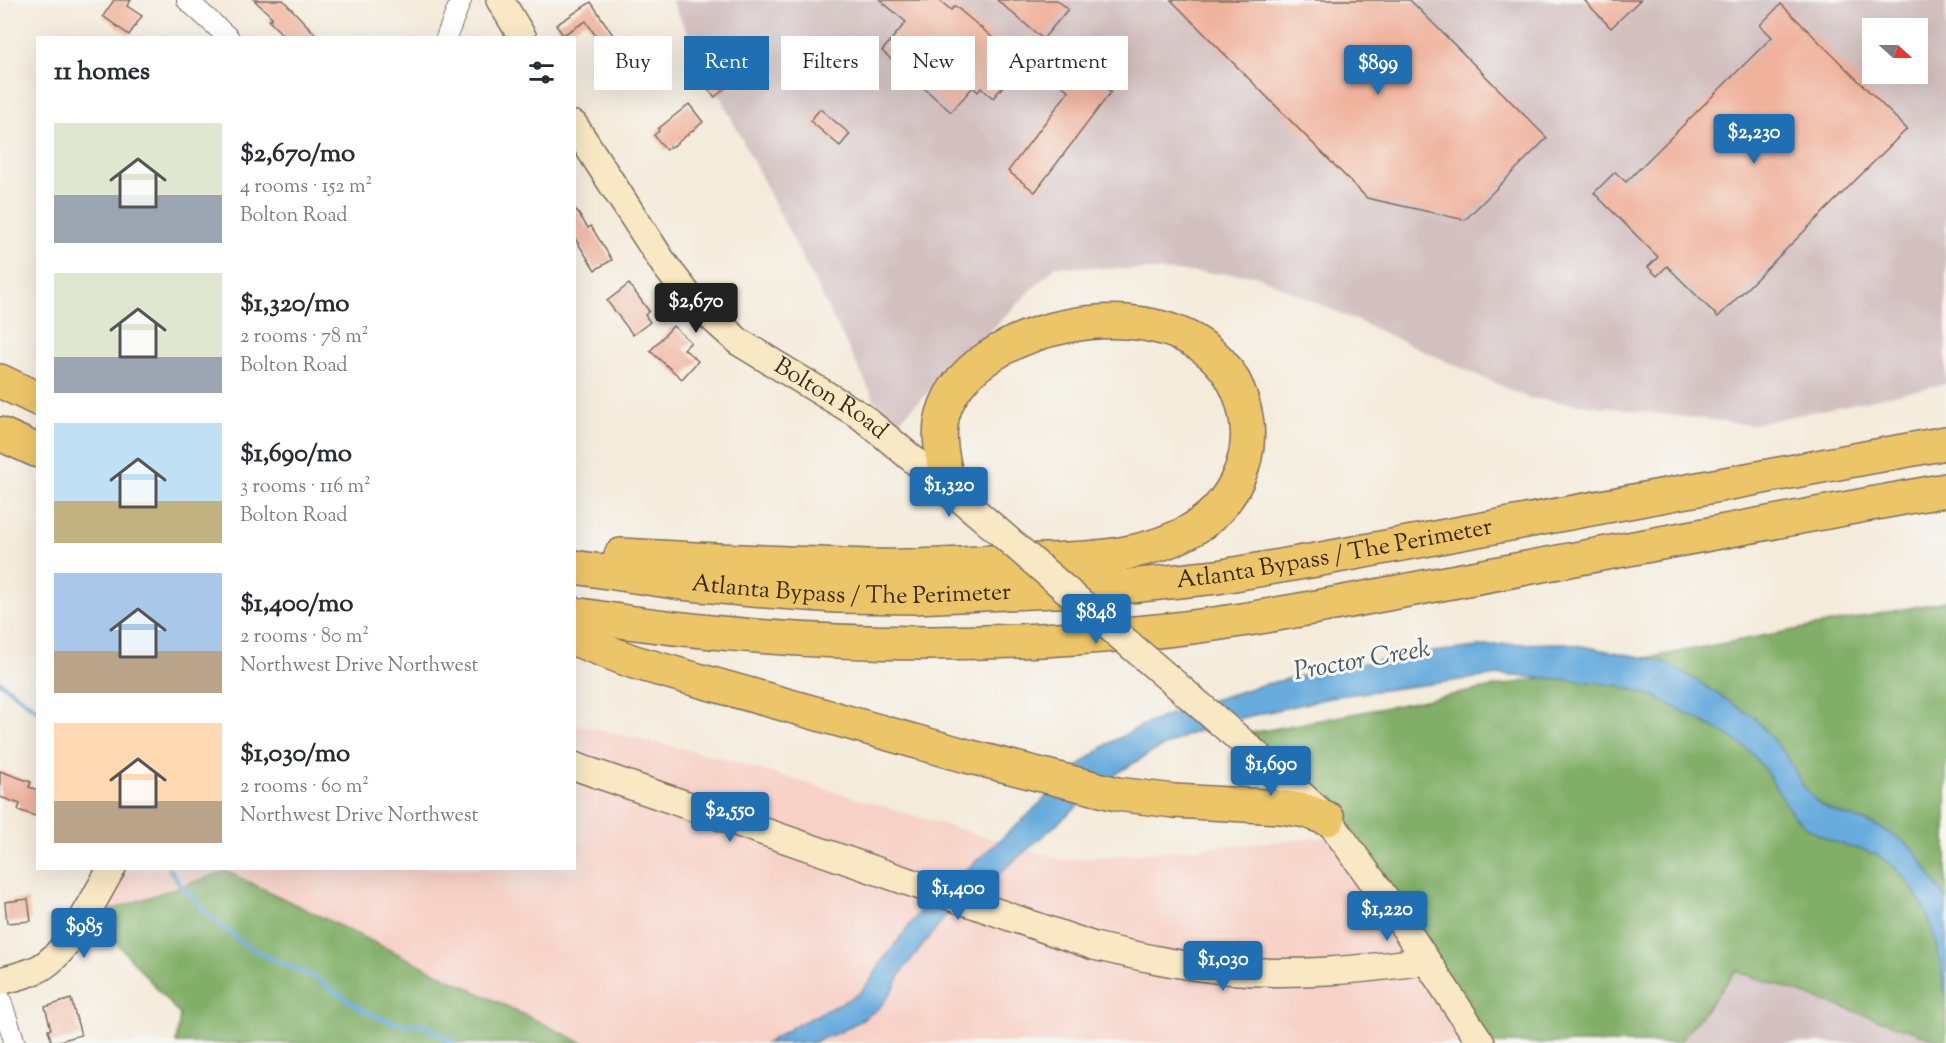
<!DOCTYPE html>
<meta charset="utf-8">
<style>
body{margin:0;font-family:"Sorts Mill Goudy",serif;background:#f7f7f7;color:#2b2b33;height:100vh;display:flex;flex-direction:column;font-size:22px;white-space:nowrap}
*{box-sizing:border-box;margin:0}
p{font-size:20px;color:#7c7c81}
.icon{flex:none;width:33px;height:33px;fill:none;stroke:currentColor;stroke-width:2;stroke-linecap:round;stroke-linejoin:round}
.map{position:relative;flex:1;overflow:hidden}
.details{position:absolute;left:36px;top:36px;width:540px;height:834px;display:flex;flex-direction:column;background:#fff;border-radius:0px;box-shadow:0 6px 24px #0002}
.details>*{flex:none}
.banner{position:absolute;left:594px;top:36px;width:570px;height:54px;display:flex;gap:12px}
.needle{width:39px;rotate:111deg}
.fabs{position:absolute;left:1862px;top:18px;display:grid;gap:12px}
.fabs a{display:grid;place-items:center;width:66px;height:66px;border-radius:0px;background:#fff;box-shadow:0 6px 24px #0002;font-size:30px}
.price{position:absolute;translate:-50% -51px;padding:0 14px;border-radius:6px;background:#1f6fb2;color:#fff;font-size:20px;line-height:39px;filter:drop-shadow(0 2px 3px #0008)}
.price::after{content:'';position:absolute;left:50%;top:36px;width:18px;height:14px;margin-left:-9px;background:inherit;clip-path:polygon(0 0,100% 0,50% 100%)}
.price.active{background:#222;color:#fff}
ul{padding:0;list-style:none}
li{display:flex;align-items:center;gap:18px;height:150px;padding:0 18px}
li span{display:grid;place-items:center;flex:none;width:168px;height:120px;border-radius:0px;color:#555}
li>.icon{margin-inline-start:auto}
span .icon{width:72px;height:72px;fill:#fffc;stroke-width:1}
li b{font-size:26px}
h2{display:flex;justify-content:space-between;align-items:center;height:72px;padding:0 18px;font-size:26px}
.tag{padding:0 21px;border-radius:0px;background:#fff;box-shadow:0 6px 24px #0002;font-size:21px;line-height:54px}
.tag.active{background:#1f6fb2;color:#fff}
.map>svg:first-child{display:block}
</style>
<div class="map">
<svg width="1946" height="1043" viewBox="0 0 1946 1043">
<rect width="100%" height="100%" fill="#f6f6f2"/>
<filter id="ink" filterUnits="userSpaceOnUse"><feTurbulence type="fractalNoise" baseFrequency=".0167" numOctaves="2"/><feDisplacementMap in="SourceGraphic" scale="12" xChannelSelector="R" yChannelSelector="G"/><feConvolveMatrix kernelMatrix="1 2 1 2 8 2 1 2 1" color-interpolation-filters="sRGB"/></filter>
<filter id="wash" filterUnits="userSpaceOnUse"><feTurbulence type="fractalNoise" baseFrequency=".008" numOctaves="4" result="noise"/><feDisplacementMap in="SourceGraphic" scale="24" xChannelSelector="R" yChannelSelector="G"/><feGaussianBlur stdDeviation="1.35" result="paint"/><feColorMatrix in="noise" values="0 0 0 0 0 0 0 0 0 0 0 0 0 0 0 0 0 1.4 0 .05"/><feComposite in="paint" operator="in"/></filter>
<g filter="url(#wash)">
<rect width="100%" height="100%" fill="#f4ebdb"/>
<polygon fill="#f7d1c7" points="575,724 715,756 1063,860 1352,835 1473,1043 583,1043 226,871 93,916 113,869 574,868"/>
<g fill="#d2bfc0" fill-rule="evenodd">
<path d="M 671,0 L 1946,0 L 1946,384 L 1750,425 L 1528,398 L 1255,275 L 1056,266 L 890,430 ZM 1872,28 L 1917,28 L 1917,74 L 1872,74 Z"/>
<polygon points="1736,971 1942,1043 1679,1043"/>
</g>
<g fill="#81af68" stroke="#5e6c43" stroke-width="1.5">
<polygon points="1946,601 1946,1043 1736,971 1679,1043 1473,1043 1352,835 1225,738"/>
<polygon points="226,871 583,1043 176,1043 180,1015 93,916"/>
</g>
<polygon fill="#68acdd" stroke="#526b7e" stroke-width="1.5" points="1565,643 1662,661 1689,676 1754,717 1788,758 1802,784 1816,801 1831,810 1875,825 1902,840 1916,852 1946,900 1946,1002 1938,948 1926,912 1911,886 1897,869 1876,854 1831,841 1809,829 1793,815 1765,770 1751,752 1728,735 1656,697 1621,686 1575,680 1499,675 1338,696 1237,719 1192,733 1152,752 1119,772 1088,797 993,879 946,916 903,970 892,991 880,1007 866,1017 840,1032 811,1043 766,1043 793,1027 859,994 873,977 880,964 922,909 1027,816 1073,770 1106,745 1143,725 1181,710 1258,686 1335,668 1423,653 1505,644"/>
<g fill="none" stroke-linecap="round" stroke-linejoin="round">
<g stroke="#68acdd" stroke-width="4.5">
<polyline points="0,682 38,711"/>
<polyline points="169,868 179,883 212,919 250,948 271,959 316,978 356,1006 377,1017 399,1024 424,1025 453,1043"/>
</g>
</g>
<g id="blocks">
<g fill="#f0b29c">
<polygon points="114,0 131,0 127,6 142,16 129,35 103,16"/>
<polygon points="254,0 283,0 319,38 286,38 269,21 272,17"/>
<polygon points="880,0 939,0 951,10 955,6 1023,63 993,98 981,88 978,92 973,87 951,112 882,51 906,22"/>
<polygon points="997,0 1057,0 1068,9 1043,39"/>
<polygon points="1171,0 1410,0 1547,138 1465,220 1367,198"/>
<polygon points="1584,0 1640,0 1611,28"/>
<polygon points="591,2 615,38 602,46 586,21 563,35 556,25"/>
<polygon points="1781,4 1907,129 1718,317 1667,266 1657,276 1648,267 1658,257 1594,193 1615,172 1626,182 1772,37 1760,25"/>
<polygon points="1061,54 1111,92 1035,192 1008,171 1069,91 1046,74"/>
<polygon points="717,73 728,86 715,97 704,85"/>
<polygon points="689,104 703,122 671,148 670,146 666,150 654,135 659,131 658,129"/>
<polygon points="820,109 850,134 840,146 810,121"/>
<polygon points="574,207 588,228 591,226 612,260 595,270 574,237"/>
<polygon points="629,284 649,311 645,315 650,322 633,335 607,301"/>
<polygon points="673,326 691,342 684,349 698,361 682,379 650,351"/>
<polygon points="0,771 31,782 29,787 38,790 38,817 18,810 20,804 0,797"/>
<polygon points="28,899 31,921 7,923 5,902"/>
<polygon points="71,999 81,1035 52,1043 48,1030 51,1029 45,1007"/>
</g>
</g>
</g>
<g filter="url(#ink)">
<use href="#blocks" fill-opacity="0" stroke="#7c6e60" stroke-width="1.5"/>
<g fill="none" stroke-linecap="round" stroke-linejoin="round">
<defs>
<g id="street">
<polyline points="187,0 229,38"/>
<polyline points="446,38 461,0"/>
<polyline points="0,998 15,1043"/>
</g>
<g id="secondary">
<polyline points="500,0 523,38"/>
<path id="s1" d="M 574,125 L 664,264 L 691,299 L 739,342 L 861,416 L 976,512"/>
<polyline points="1245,744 1328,819 1385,898 1481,1043"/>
<path d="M 574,766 L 1094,946 C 1137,956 1181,966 1225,970 C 1293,976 1359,970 1426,961"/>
<path d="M 0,981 C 12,978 25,975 36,970 C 69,955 93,899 112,868"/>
</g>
<g id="highway">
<polyline points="0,381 38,399"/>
<polyline points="0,434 38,451"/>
<path d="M 621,555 C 688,559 755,562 821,564 C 849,565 876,567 904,566 C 939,566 974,563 1009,561 C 1069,559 1134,561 1188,532 C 1232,508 1257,457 1244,408 C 1218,303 1075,307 1000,350 C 974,365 951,385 943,414 C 936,439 944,466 950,490"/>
<path id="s2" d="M 574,567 L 681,583 L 752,590 L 836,596 L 913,597 L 1101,589 L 1217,577 L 1316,560 L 1946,443"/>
<path d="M 574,614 C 764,645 957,651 1147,632 C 1213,626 1279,614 1344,602 L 1946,490"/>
<polyline points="574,639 634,662 967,756 1117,794 1174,801 1281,807 1306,811 1328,819"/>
</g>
</defs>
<use href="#street" stroke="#7c6e60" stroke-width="22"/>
<use href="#secondary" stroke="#7c6e60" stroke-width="30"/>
<use href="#highway" stroke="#7c6e60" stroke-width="36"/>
<use href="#street" stroke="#fff" stroke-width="20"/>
<use href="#secondary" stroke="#f8e8c3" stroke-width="27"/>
<use href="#highway" stroke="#edc569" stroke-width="33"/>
<defs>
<polyline id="secondary-bridge" points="976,512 1245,744"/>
</defs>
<use href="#secondary-bridge" stroke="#7c6e60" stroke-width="30" stroke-linecap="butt"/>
<use href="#secondary-bridge" stroke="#f8e8c3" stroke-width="27"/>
</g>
</g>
<g text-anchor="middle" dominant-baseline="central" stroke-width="6" stroke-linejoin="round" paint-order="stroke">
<g font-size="24" fill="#3b2a1e" stroke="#f6f6f2">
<text stroke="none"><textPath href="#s1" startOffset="382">Bolton Road</textPath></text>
<text stroke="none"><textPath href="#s2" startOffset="765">Atlanta Bypass / The Perimeter</textPath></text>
<text stroke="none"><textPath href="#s2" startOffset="279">Atlanta Bypass / The Perimeter</textPath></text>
</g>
<g font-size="26" font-style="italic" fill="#4b5861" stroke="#f6f6f2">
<text transform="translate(1362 661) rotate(-10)">Proctor Creek</text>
</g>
</g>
</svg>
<div class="fabs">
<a><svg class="needle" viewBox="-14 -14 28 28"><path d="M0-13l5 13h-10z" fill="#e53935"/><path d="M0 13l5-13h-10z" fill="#7c7c81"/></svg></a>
</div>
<b class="price" style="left:1378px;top:96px">$899</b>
<b class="price" style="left:1754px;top:165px">$2,230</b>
<b class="price active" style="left:696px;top:334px">$2,670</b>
<b class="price" style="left:949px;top:518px">$1,320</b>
<b class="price" style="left:1096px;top:645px">$848</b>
<b class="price" style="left:1271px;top:797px">$1,690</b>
<b class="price" style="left:730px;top:843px">$2,550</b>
<b class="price" style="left:958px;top:921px">$1,400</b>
<b class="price" style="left:1387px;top:942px">$1,220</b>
<b class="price" style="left:84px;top:959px">$985</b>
<b class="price" style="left:1223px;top:992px">$1,030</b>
<div class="banner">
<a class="tag">Buy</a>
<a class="tag active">Rent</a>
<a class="tag">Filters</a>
<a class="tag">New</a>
<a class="tag">Apartment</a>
</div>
<section class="details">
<h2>11 homes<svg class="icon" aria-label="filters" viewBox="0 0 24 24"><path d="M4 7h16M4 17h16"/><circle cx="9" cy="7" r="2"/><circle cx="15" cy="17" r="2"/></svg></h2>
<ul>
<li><span style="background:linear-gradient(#dfe7d0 60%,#9aa5b1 0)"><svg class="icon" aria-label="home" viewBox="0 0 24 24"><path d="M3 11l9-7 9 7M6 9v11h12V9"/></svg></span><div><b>$2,670/mo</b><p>4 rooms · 152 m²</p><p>Bolton Road</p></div></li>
<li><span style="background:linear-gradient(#dfe7d0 70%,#9aa5b1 0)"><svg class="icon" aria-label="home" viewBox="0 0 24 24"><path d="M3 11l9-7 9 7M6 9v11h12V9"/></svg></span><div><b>$1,320/mo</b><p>2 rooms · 78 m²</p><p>Bolton Road</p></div></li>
<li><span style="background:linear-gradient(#bfe0f5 65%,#c2b280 0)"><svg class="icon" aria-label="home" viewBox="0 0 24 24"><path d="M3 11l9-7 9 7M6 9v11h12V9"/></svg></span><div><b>$1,690/mo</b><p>3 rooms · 116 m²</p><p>Bolton Road</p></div></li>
<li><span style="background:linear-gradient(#a9c7e8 65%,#b9a48a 0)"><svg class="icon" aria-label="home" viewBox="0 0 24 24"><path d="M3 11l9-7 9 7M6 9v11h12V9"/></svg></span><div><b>$1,400/mo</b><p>2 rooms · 80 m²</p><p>Northwest Drive Northwest</p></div></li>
<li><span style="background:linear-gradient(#ffd9b3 65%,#b9a48a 0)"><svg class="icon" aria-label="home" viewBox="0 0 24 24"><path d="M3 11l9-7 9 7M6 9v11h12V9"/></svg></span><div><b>$1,030/mo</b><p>2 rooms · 60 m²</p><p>Northwest Drive Northwest</p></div></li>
</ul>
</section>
</div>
